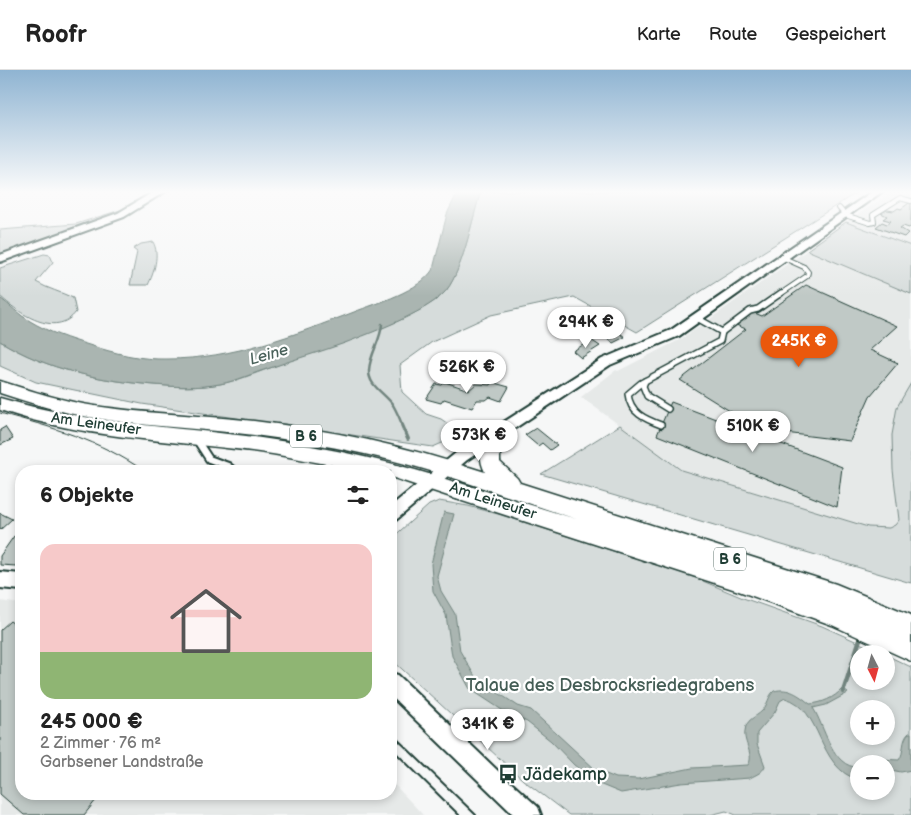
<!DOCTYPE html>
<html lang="de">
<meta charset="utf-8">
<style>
body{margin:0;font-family:"Balsamiq Sans",sans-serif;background:#f6f6f6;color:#222;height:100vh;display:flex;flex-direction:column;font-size:19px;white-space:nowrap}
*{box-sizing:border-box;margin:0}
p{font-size:16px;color:#767676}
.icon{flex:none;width:28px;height:28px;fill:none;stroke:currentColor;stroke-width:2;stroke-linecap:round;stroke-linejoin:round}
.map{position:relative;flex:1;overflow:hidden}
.drawer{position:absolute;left:15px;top:395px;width:382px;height:335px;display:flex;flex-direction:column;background:#fff;border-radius:20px;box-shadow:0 2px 8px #0003}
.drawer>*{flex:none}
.needle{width:32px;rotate:174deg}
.fabs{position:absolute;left:850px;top:575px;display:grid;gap:10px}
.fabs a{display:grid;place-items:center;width:45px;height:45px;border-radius:50%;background:#fff;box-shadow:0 2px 8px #0003;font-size:25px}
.price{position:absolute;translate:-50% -42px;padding:0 11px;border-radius:18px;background:#fff;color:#222;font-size:16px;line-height:32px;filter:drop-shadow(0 1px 2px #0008)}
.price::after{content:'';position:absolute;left:50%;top:30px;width:15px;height:11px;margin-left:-8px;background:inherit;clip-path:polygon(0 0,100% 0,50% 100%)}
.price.selected{background:#ea580c;color:#fff}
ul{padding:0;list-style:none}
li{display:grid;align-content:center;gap:10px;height:265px;padding:0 25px}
li span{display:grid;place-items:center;height:155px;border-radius:15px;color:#555}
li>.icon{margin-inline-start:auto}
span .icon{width:90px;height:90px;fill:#fffc;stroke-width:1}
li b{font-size:21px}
h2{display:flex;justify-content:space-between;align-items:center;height:60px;padding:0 25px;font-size:21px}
header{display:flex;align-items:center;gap:30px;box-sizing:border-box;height:70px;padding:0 25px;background:#fff;border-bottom:1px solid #e0e0e0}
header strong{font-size:24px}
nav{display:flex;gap:28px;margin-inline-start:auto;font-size:18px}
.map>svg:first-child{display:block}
</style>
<header>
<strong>Roofr</strong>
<nav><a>Karte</a><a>Route</a><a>Gespeichert</a></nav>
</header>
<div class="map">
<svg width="911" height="745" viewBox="0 0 911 745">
<rect width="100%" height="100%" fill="#f6f7f7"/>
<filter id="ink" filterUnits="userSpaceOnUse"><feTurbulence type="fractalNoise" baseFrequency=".02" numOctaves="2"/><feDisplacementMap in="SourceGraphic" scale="10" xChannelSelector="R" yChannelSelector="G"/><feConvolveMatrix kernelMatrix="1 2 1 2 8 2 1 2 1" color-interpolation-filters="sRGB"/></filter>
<g filter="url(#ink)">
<g fill="#e6e9e8">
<polygon points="894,121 911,121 911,176 846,152"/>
<polygon points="807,180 911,224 911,314 899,447 897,453 889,458 868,457 681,400 581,327 616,300 618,301 683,268"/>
<polygon points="0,531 21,534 21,724 391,724 391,711 423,745 0,745"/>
</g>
<g fill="#d6dcdb" stroke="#7a8c88" fill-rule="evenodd">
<path d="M 481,121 L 859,121 L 637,262 L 574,227 L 491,245 L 432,272 L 400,295 L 402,322 L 426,344 L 441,349 L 457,360 L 449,370 L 433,377 L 142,334 L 36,312 L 0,296 L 0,271 C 47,300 101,311 155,315 C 176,317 199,318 220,314 C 237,311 253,304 270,298 C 291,290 313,283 334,276 C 364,265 421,245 443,224 C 462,206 472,148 481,121 Z"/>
<polygon points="120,140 115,145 0,184 0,160 76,154"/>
<polygon points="846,152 911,176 911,224 807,180"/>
<path d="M 153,172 C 160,184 154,203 148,215 L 130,215 L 137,182 L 133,179 L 141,174 Z"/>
<path d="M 44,184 L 50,185 L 53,192 L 36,212 C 48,219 61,222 73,228 L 76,242 C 56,269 18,243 0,226 L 0,198 Z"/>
<polygon points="911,313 911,513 541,404 620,355 681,400 868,457 889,458 895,455 899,450 893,400 892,365 897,337"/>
<path d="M 439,431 L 468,436 L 498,444 L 691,506 L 743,528 L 822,556 L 884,584 L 859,584 L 859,611 L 886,611 L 886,585 L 911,597 L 911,745 L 736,745 L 726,741 L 710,745 L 569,745 L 523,710 L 391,589 L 391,469 L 429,435 ZM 859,639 L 886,639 L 886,666 L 859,666 ZM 859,694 L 886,694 L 886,721 L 859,721 Z"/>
</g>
<g fill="#aab5b1" stroke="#72857f">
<path d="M 458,121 L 481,121 C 472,148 462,206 443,224 C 422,244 373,262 345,273 C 320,282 295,289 270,298 C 253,303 237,311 220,314 C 199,318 176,317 155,315 C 101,311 47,300 0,271 L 0,228 C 10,235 19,245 30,251 C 48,262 69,269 89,275 C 114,283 141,290 168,289 C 231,289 295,265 354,242 C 377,233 420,221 433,199 L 447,144 Z"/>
<path d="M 444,442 L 454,444 L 437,506 L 441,521 L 455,544 L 460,581 L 476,608 L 518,636 L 531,640 L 596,700 L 616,708 L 638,709 L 692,698 L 748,695 C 755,685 743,673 745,661 C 746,649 755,648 762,641 C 768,635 768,626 774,621 C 789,617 799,625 810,634 C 822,633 834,628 842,619 L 848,623 L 826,635 L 813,638 C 824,654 832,699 859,697 L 859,710 C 816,698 823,638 785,628 L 780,631 L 775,642 L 757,663 L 757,674 L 765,696 C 762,703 757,704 750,708 L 681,713 L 621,723 L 599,714 L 574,695 L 551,671 L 527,652 L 505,642 L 470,619 L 452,586 L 446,545 L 433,521 L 431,494 Z"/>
<path d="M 909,663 L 911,663 L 911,700 L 901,702 L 886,699 L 886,694 L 864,694 L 879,689 L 899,690 C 905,682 901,670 909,663 Z"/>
</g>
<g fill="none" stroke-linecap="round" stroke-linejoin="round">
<path stroke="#72857f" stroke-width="2.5" d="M 382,254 C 381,270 370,284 369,300 C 368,316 385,323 393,335 C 397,342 400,349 403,357"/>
<polyline stroke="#72857f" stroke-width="4" points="402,355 408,369"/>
<polyline stroke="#72857f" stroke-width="4.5" points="843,622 860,569"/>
</g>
<g fill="#c0c9c6" stroke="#1f3d34">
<polygon points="909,133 911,133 911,156 909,158 903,156 900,158 908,163 904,167 876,157 882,152 887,154 891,151 883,149 887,146 881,143 887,140 894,141 898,138 901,139"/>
<polygon points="806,215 897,256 870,280 898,293 870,326 850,371 785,363 778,371 680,310 746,259 736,255 752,242 762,246"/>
<polygon points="612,257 625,267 613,273 600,263"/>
<polygon points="591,270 600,276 581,288 573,281"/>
<polygon points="445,312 469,320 476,314 490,315 491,312 509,317 501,331 490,327 486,330 477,330 472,338 444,329 441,333 426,329 436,314 442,315"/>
<polygon points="671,332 842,397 837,437 657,365"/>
<polygon points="5,357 13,369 0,375 0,360"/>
<polygon points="536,358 557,375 550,380 542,373 538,376 525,365"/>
<polygon points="0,443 12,449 0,460"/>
<polygon points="14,466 21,467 21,488 16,496 0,495 0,486"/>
<polygon points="10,551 21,559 21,724 101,724 84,745 24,745 0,724 0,560"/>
</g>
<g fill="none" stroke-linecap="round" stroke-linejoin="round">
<defs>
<g id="service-far2">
<polyline points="839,138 845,145 870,153 874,152 873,145 900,128 911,131"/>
<polyline points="779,225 807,206 808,202 804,197 784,188"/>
</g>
<g id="service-far1">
<polyline points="722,262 750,241 758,239 781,223"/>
<polyline points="645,311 643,316 647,326 668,339"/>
<path d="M 661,355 C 645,349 630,343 628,324 L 641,313 L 720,271 L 722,262 L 697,248"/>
</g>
<polyline id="service" points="196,369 209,389 228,396 234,401"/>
<g id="tertiary">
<polygon points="873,121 883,121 679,266 610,295 467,390 396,450 391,452 391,436 457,382 602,289 671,260"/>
<polygon points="0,502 21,504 21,520 0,518"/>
<polygon points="391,603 398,605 497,700 538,737 541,745 514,745 391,626"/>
</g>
<polygon id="secondary" points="155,121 166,121 124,147 0,192 0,185 118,143"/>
<g id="primary">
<path d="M 0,311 C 32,321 63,331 95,336 C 148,344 201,345 254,351 C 329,360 404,375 476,400 L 478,405 L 476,410 L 469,413 C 399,389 327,374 254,365 C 201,358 148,357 95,348 C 63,343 31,333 0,323 Z"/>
<path d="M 0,328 C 87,354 172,356 261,368 C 332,378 399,393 467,416 L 469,422 L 467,428 L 460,430 L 391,407 L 391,401 C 347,401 303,388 259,382 C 173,370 83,369 0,340 Z"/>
</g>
<path id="trunk" d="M 496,357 L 503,359 L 505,364 L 500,381 L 500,392 L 517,408 L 520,413 L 836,514 L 911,545 L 911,591 L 832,555 L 736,520 L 453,428 L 450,422 L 453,416 L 460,413 L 576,449 L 462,411 L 459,405 L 462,399 L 469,397 L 485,402 C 477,386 481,374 489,359 Z"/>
</defs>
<use href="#service-far2" stroke="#1f3d34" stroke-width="6"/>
<use href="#service-far1" stroke="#1f3d34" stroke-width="8"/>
<use href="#service" stroke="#1f3d34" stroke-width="10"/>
<use href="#tertiary" stroke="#1f3d34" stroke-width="4"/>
<use href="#secondary" stroke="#1f3d34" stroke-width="4"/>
<use href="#primary" stroke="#1f3d34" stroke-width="3"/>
<use href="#trunk" stroke="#1f3d34" stroke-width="3"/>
<use href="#service-far2" stroke="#fff" stroke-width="4"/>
<use href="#service-far1" stroke="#fff" stroke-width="5"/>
<use href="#service" stroke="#fff" stroke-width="6"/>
<use href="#tertiary" fill="#fff" fill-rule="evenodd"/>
<use href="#secondary" fill="#fff" fill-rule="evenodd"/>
<use href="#primary" fill="#fff" fill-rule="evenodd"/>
<use href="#trunk" fill="#fff" fill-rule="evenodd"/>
<path stroke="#1f3d34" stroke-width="1" d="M 0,343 C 51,357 100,370 144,401"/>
<g stroke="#1f3d34" stroke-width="2">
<polyline points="391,663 476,745"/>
<polyline points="391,678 459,745"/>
</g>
</g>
</g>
<linearGradient id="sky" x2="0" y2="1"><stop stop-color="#8fb4d2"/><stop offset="0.54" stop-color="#fbfbfb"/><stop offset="1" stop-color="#fbfbfb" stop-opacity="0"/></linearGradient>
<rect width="911" height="226" fill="url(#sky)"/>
<defs>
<symbol id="bus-bare" viewBox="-9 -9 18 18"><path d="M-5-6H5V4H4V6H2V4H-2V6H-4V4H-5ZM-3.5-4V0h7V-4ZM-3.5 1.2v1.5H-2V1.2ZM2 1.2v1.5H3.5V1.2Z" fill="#1f3d34" stroke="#fff" stroke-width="2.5" paint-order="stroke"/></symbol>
</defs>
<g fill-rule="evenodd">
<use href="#bus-bare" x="494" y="690" width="28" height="28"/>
</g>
<g text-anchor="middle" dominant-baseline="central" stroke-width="4.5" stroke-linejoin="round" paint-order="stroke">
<g fill="#fff" stroke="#627771" stroke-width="1">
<rect x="290" y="354.5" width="32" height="23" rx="4"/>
<rect x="714" y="477.5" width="32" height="23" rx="4"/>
</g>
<g font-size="14" font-weight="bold" fill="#1f3d34">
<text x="306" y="366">B 6</text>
<text x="730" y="489">B 6</text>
</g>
<g font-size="15" fill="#1f3d34" stroke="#fff">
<text transform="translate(96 354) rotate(8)">Am Leineufer</text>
<text transform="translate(493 431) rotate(18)">Am Leineufer</text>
</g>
<g font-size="16" font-style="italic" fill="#49615a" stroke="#fff">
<text transform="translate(269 285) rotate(-16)">Leine</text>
</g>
<g font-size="18" fill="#445d55" stroke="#fff">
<text x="610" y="615">Talaue des Desbrocksriedegrabens</text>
</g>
<g font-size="18" fill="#1f3d34" stroke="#fff" text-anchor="start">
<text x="523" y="704">Jädekamp</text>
</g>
</g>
</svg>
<div class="fabs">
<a><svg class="needle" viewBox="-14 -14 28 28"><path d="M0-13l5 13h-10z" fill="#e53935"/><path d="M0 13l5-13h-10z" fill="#767676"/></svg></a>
<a>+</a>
<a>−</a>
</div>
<b class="price" style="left:586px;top:279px">294K €</b>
<b class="price selected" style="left:799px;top:298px">245K €</b>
<b class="price" style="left:467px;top:324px">526K €</b>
<b class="price" style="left:753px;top:383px">510K €</b>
<b class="price" style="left:479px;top:392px">573K €</b>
<b class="price" style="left:488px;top:681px">341K €</b>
<section class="drawer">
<h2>6 Objekte<svg class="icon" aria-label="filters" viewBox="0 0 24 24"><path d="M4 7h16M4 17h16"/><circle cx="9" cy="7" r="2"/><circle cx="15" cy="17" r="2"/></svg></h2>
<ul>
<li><span style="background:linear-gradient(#f6c9c9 70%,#8fb573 0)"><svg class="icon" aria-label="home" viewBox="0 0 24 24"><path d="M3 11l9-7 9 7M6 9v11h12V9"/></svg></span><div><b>245 000 €</b><p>2 Zimmer · 76 m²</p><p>Garbsener Landstraße</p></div></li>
</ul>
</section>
</div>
